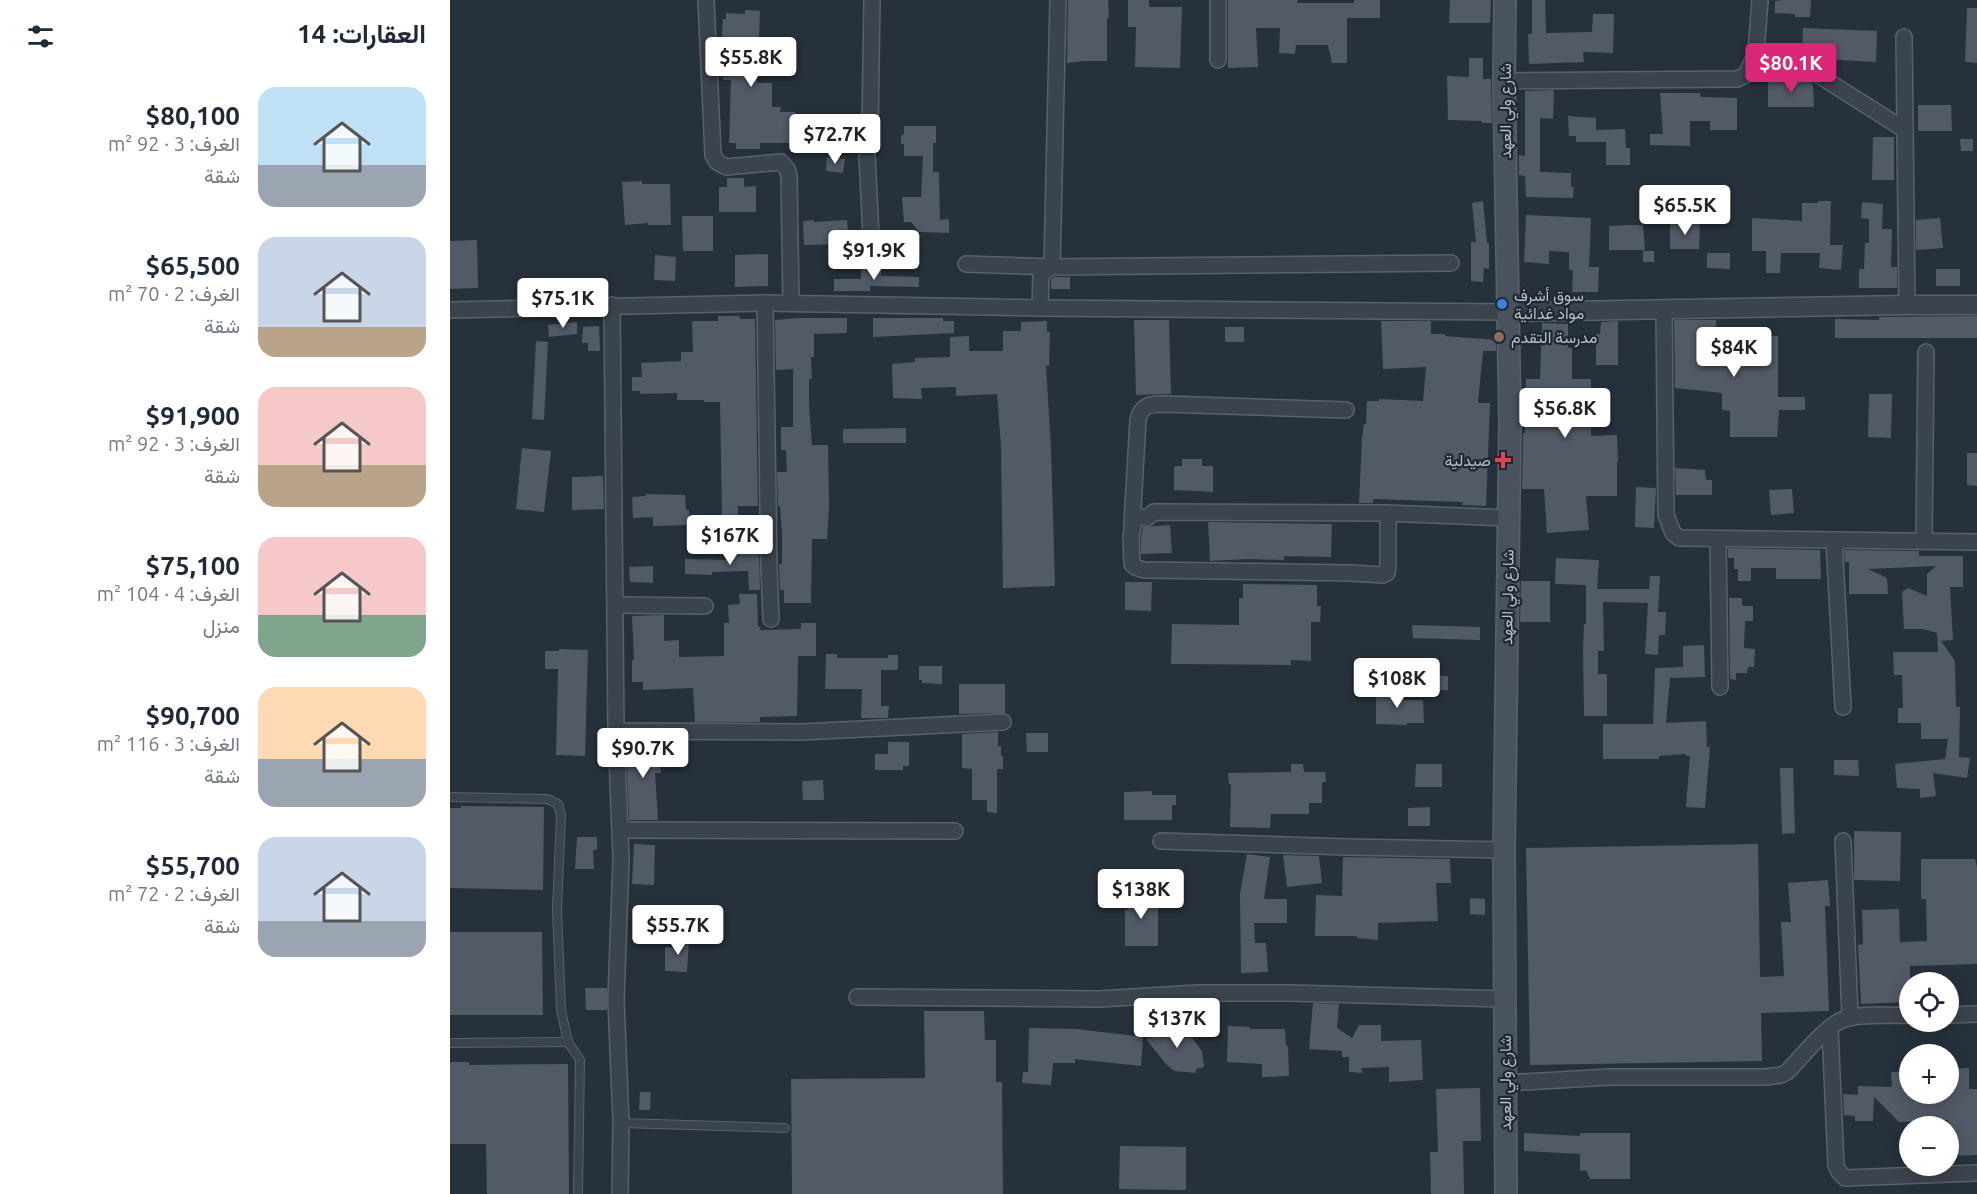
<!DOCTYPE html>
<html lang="ar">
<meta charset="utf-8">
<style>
body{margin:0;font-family:Ubuntu,Vazirmatn,sans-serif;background:#f2f2f3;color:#1f2937;direction:rtl;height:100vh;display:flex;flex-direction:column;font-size:22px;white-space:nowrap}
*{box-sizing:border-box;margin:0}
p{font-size:20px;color:#747a83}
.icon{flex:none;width:33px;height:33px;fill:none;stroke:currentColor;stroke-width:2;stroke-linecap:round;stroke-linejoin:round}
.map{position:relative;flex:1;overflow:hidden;direction:ltr}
.sheet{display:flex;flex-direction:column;background:#fff;width:450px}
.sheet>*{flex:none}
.controls{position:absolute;left:1449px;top:972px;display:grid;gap:12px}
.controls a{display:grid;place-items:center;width:60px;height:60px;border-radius:50%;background:#fff;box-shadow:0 3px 15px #0003;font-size:30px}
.price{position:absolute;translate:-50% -51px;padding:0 14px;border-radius:6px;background:#fff;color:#222;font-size:20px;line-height:39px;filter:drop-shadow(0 2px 3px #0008)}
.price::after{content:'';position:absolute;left:50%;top:36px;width:18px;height:14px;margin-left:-9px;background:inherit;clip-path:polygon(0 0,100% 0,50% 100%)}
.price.current{background:#db2777;color:#fff}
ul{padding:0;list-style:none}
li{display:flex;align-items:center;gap:18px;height:150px;padding:0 24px}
li span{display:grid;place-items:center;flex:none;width:168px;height:120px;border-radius:18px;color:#555}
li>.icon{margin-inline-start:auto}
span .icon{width:72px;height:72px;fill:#fffc;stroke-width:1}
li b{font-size:26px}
h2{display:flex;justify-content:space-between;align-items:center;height:72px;padding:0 24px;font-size:26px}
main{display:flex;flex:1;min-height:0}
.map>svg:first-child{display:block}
</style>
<main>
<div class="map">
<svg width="1527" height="1194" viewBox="0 0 1527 1194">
<rect width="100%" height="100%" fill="#27313c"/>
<g fill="#515a66">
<polygon points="618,0 658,0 659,18 657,18 657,61 633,61 617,63"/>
<polygon points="678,0 699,0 699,7 732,7 730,68 685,67 686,27 678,27"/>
<polygon points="778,0 848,0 847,3 904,3 904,0 930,0 930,18 897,18 897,63 882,63 878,45 846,45 845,54 829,53 830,28 806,28 808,67 778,68"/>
<polygon points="1000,0 1041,0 1040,23 999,23"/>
<polygon points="1082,0 1095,0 1096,33 1142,32 1143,14 1164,14 1163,53 1133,52 1134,62 1079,64 1078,34 1082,34"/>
<polygon points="1333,0 1361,0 1360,17 1345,17 1345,14 1325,13 1325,1"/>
<polygon points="1517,8 1527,8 1527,63 1515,62"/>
<polygon points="295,10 310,11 309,39 304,38 303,68 307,68 307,83 322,83 322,107 331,107 330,112 345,112 344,143 310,143 310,149 286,149 286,143 279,143 281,80 273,80 274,56 271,56 273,19 276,19 276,13 295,14"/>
<polygon points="1353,28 1427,31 1426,62 1352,58"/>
<polygon points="1019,58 1033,58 1033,79 1041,79 1042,123 1032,123 1032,121 998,120 997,76 1019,77"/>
<polygon points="1337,79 1352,79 1363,83 1364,107 1318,107 1318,82 1337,82"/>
<polygon points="1104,90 1103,119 1090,118 1090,172 1121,173 1121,187 1124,187 1123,198 1076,197 1075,176 1069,175 1069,155 1075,156 1075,91"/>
<polygon points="1210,93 1250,93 1251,97 1287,98 1287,130 1260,130 1260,121 1240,121 1240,146 1200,145 1200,134 1213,134"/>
<polygon points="1468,105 1501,105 1502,131 1468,131"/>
<polygon points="1118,116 1146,118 1146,130 1175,129 1176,148 1180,148 1180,165 1156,165 1156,142 1126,142 1126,136 1119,136"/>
<polygon points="454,126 486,126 486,143 483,143 483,172 489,172 490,220 499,219 499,233 469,232 461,222 454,222 452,197 471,197 473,156 454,156 454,144 451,144 451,136 454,134"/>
<polygon points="1423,137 1444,137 1444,180 1422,180"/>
<polygon points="1510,139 1523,139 1523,151 1511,151"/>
<polygon points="377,157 395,159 393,173 376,171"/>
<polygon points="277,178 294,178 294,187 306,186 306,212 269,212 269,187 277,187"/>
<polygon points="192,181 192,184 220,184 221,225 198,225 198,223 175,225 172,182"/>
<polygon points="1033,201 1037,243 1039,243 1039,269 1034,268 1033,282 1021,281 1021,242 1026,242 1022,203"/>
<polygon points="1368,201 1381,201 1380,245 1393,245 1391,270 1369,268 1370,253 1331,253 1330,273 1316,273 1316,251 1302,251 1302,218 1352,221 1352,203 1368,203"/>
<polygon points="1412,202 1433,204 1432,229 1442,229 1441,267 1447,267 1447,288 1409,288 1409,269 1414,269 1415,243 1419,243 1419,219 1411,218"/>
<polygon points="1076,215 1141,218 1139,267 1149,267 1148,292 1122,292 1123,270 1119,270 1119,252 1099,251 1099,264 1074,262"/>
<polygon points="232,216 263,216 263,251 233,251"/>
<polygon points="1490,218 1493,248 1466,250 1466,220"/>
<polygon points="364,220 364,222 397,220 399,244 354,245 353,221"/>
<polygon points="1220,224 1250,224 1249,249 1220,249"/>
<polygon points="1178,225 1193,225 1195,250 1159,250 1159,226"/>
<polygon points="27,240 28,288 0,289 0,241"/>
<rect x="1193" y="251" width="11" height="11"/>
<polygon points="1257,253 1280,253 1280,269 1257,268"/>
<polygon points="318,254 318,286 285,287 285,255"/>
<polygon points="205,255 226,257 225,281 204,280"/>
<polygon points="412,264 422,267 432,266 431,276 469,277 469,287 420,286 420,291 384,291 384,279 411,279"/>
<rect x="1486" y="269" width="24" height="17"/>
<polygon points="605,277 620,277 620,289 601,289 601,279"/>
<polygon points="268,316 289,316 290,319 305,319 308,506 288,506 288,515 272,515 270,402 254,402 254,400 227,400 227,393 190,394 190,391 182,391 182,377 192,377 191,363 231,361 231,352 243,352 242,321 268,321"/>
<polygon points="1527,316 1527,338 1385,338 1385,319 1429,320 1429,317"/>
<polygon points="348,318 397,318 397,333 364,334 364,357 361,357 362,379 359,379 359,404 362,445 378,445 379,507 377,539 362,539 361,603 334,603 334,590 330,590 329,564 332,564 332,533 330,506 328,506 327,472 337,472 336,450 331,450 331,427 343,427 343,369 326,370 325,320"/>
<polygon points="423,318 493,318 493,321 504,321 504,333 423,337"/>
<polygon points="684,320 719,320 721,394 686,395"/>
<polygon points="1224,320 1266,320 1268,361 1288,363 1288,362 1296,362 1296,336 1328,336 1328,397 1355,397 1355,410 1329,410 1327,437 1280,437 1280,411 1272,410 1272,393 1225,388"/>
<polygon points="597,321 597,332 600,332 599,366 596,366 601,448 605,586 553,588 551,446 547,394 506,396 506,387 471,388 472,399 443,398 442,364 465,362 465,358 500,357 500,337 519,336 519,351 553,351 553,331 571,331 571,322"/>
<polygon points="931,321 981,321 981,334 995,334 995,336 1046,340 1046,351 1033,351 1028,403 1040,403 1036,506 1012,505 1013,502 923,499 923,503 909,503 912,439 914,424 916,424 917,401 929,401 929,399 973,401 976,367 933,369"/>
<polygon points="1168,321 1168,365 1146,365 1146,334 1150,334 1151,322"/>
<polygon points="127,322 127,334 99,337 98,325"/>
<polygon points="1092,323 1118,324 1118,348 1122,348 1122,379 1141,379 1141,436 1167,435 1168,462 1167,462 1167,496 1136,496 1139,530 1097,533 1094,489 1072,489 1073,433 1075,433 1076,379 1090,379"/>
<polygon points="149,326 150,351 138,351 138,343 132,343 133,327"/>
<rect x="775" y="327" width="19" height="15"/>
<polygon points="86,341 98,342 94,420 82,419"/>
<polygon points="1419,394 1442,394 1441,438 1418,437"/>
<polygon points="456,428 456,443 393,443 393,429"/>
<polygon points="72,448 101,451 94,512 66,509"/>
<polygon points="1517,453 1527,453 1527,486 1517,485"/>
<polygon points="732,459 752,459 752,466 763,466 763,492 724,490 724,466 732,466"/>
<polygon points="1225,468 1255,470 1256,480 1262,480 1262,495 1226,495"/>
<polygon points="153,476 154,509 122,510 122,477"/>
<polygon points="1186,487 1206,488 1204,528 1185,527"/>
<polygon points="1342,489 1344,513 1321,515 1319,490"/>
<polygon points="196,494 235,495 236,510 239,510 239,525 203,526 203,517 183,518 182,497 196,496"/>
<polygon points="758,522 882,524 881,557 834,556 834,560 797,559 760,561"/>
<polygon points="720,525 722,553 691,554 691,537 693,527"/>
<polygon points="278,548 309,550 310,590 299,590 298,571 262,572 262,575 235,574 235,559 278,560"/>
<polygon points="1278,548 1370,550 1371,579 1326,579 1326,568 1301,568 1301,581 1288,581 1288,569 1284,569 1284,558 1278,558"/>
<polygon points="1394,550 1469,551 1469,556 1513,556 1513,587 1500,587 1503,640 1491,641 1505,661 1506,707 1510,707 1509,757 1520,758 1517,778 1483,773 1486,796 1470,798 1470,789 1447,788 1445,764 1495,759 1498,739 1471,739 1471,723 1448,723 1448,708 1453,708 1452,675 1444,675 1443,652 1488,652 1487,633 1473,629 1454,629 1452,592 1458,588 1477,596 1477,574 1486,566 1418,569 1437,578 1438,594 1399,594 1399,562 1395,562"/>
<polygon points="1106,558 1149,560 1147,589 1199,589 1200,576 1210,576 1208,612 1216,612 1215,635 1209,635 1208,655 1195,654 1198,603 1153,602 1154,651 1148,651 1148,674 1157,674 1157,716 1134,716 1133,650 1134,624 1136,624 1136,585 1105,584"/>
<polygon points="203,566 203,583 180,582 179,567"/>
<polygon points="1071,581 1100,581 1100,622 1070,622"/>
<polygon points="675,582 702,582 701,611 675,610"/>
<polygon points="793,584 867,585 867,606 871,606 870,622 861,622 861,661 841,660 841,665 721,664 722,624 789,625 789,598 793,598"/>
<polygon points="289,594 307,594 308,627 310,627 310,630 351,629 351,623 366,623 366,656 348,656 347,716 310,717 310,722 245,722 243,688 193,690 193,682 182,682 182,660 184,660 182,616 214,615 214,641 229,640 229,657 274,656 274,623 279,623 278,605 290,604"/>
<polygon points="1279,598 1292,598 1292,606 1303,606 1303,621 1295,621 1294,648 1305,649 1304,667 1298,667 1297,673 1286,673 1286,680 1280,679"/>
<polygon points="962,625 1030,627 1030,640 963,638"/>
<polygon points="1254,645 1255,677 1220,678 1216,723 1256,721 1257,747 1260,747 1255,808 1236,807 1240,756 1236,756 1236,754 1209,756 1209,759 1153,759 1153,724 1203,724 1205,668 1233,667 1233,646"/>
<polygon points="109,649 138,650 135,756 106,755 108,669 95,669 95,651 109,651"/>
<polygon points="376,654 387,654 387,658 438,658 438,655 448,655 448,670 431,670 431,706 439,706 438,718 411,718 412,689 375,689"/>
<polygon points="469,666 492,666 492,684 472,683 472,680 469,680"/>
<polygon points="977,675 998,676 998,690 977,690"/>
<polygon points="509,684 555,684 555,713 509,714"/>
<polygon points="926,690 950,690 950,700 973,700 974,723 957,723 957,725 926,724"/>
<polygon points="548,732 548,746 551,746 551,756 553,756 553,769 547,769 547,813 537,812 537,800 522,800 522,769 512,768 512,734"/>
<polygon points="576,733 598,733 598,752 577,752"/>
<polygon points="176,741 210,741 211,773 205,773 208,820 179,820"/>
<polygon points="438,742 459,742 459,766 453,766 453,770 425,770 425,754 438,754"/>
<polygon points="1384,760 1408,760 1409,776 1384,775"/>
<polygon points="841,764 853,764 854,772 875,772 876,782 872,782 872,803 859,803 859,814 821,814 820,828 780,827 781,784 779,784 778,773 841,772"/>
<polygon points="966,764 992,764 992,787 965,787"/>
<polygon points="1330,768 1343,768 1345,833 1332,834"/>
<polygon points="373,780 374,800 353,800 352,781"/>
<polygon points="702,791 702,795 726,795 726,805 722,805 722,820 674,820 674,792"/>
<polygon points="11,806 94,807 93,890 0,888 0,808 11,808"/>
<polygon points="980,807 980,826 958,826 958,808"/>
<polygon points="1404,831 1451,832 1450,881 1404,880"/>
<polygon points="127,837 147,837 147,850 143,850 144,869 125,869"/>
<polygon points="184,844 205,845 204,885 182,884"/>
<polygon points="1308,844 1310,977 1334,976 1331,922 1341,922 1338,883 1378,880 1380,906 1375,906 1379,1011 1311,1013 1312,1061 1080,1065 1076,848"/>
<polygon points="797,854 820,857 814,899 837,899 837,923 804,923 805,943 816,943 818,972 791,973 790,894"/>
<polygon points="833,855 869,856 872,883 837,887"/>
<polygon points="893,857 1000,859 1001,883 986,883 988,921 928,923 928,940 907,938 907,936 865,936 866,895 892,896"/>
<polygon points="1471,859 1525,859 1527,867 1527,964 1460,966 1460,1002 1411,1004 1408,945 1413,944 1412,910 1449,909 1450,942 1477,941 1476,899 1471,899"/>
<polygon points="678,886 694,886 694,903 708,903 708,946 675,946 675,910 678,910"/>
<polygon points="1020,898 1035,899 1035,915 1020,914"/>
<polygon points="0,932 92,932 93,1015 0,1015"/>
<polygon points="227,938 239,938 237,972 215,971 215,947 226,948"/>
<polygon points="135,988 157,988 157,1010 136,1010"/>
<polygon points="863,1003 889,1004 887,1028 902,1038 909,1025 931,1025 931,1041 971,1040 973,1080 939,1082 939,1067 911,1068 913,1073 899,1072 899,1057 892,1057 892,1051 859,1049"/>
<polygon points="474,1011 534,1011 535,1040 546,1040 546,1082 552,1082 553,1194 342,1194 341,1079 475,1078"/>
<polygon points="733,1021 735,1035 743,1039 752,1051 754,1067 746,1069 746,1073 724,1071 715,1063 696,1039 712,1033 711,1027 715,1026 715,1023"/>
<polygon points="778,1026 800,1027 800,1029 835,1029 836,1046 838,1046 839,1076 812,1077 812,1064 777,1062"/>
<polygon points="579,1028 626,1029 693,1037 691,1066 625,1059 625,1063 603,1063 601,1085 572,1083 573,1072 578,1072"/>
<polygon points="0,1062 19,1062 19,1065 118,1064 119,1194 37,1194 36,1144 0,1144"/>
<polygon points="1519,1068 1519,1089 1527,1089 1527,1155 1498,1156 1498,1120 1449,1122 1424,1097 1423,1121 1405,1121 1405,1116 1394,1115 1393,1094 1408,1095 1408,1086 1442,1087 1441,1072 1460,1072 1460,1094 1498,1094 1498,1069"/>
<polygon points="1030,1088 1031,1141 1013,1141 1014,1194 981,1194 980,1152 988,1152 986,1089"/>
<polygon points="190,1092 201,1092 200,1110 189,1110"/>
<polygon points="1074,1133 1130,1136 1130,1133 1180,1133 1180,1179 1140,1179 1136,1170 1130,1171 1130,1154 1074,1151"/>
<polygon points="670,1146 736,1147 736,1190 669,1189"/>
</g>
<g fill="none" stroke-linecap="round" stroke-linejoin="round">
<defs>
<g id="service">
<polyline points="0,797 98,799 108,804 111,815 107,909 111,1010 118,1042 130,1060 128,1194"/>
<polyline points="0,1043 118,1042"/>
<polyline points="171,1123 335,1128"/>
</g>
<g id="minor">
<polyline points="256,0 263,155 267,162 276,167 331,162 337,169 339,176 341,303"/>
<polyline points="768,0 768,60"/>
<polyline points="1454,37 1457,305"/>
<polyline points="1301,66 1349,67 1365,73 1455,130"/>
<polyline points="1054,81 1287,79 1296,75 1306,53 1310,0"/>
<polyline points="416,135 422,257"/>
<polyline points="355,144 409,140 416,135 420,128 422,0"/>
<polyline points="516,264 602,267 1001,263"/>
<polyline points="315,303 319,568 321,619"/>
<polyline points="162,305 166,731 171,859 166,1000 171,1123 170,1194"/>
<polyline points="590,308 591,274 602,267 608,0"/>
<polyline points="0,310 315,303 590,308 1057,312"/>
<polyline points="1214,310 1216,515 1223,533 1229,538 1527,542"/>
<polyline points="938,513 938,566 937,573 933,575 901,573 694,570 685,567 682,564 681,536 685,516 697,518 704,512 935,513 1058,518"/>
<path d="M 682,524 L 688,420 C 691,405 700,404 714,404 L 896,410"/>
<polyline points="1268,539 1270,687"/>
<polyline points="1384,540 1393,707"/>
<polyline points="1474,541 1476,352"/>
<polyline points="165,605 255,606"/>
<polyline points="166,731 352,732 553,722"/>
<polyline points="170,830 505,831"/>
<polyline points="711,841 898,847 1054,850"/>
<polyline points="1393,841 1400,1017"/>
<polyline points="407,997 650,999 748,993 840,993 1054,999"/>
<polyline points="1498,1015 1527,1014"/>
<polyline points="1380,1028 1386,1165 1389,1172 1395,1178 1527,1173"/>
<path d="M 1055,1083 L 1160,1077 L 1315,1077 L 1331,1075 L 1337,1072 C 1351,1058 1377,1024 1395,1019 C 1412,1013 1441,1016 1460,1015"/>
</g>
<polyline id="tertiary" points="1057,312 1457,305 1527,305"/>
<polyline id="secondary" points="1055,0 1054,81 1060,423 1054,850 1056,1194"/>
</defs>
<use href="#service" stroke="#59616a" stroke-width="10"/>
<use href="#minor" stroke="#59616a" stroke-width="18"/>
<use href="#tertiary" stroke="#59616a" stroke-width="21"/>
<use href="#secondary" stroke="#59616a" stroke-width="24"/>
<use href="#service" stroke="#3b434c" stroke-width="8"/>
<use href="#minor" stroke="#3b434c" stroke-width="15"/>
<use href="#tertiary" stroke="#3b434c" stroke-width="18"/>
<use href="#secondary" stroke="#49525e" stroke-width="21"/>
</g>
<circle fill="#3f7fe0" stroke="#202831" stroke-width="2" cx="1052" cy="304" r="6"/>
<circle fill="#8d6e63" stroke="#202831" stroke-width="2" cx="1049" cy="337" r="6"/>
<path fill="#e0444e" stroke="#202831" stroke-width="2" d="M1050 451h6v6h6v6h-6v6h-6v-6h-6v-6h6z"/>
<g text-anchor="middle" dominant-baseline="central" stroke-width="4.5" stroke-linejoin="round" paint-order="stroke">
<g font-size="16" fill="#b7bec7" stroke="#202831">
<text transform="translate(1055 111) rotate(-90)">شارع ولي العهد</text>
<text transform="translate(1057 597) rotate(-89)">شارع ولي العهد</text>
<text transform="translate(1055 1083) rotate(-90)">شارع ولي العهد</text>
</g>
<g font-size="16" fill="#b7bec7" stroke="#202831" text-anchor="start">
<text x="1064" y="295">سوق أشرف<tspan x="1064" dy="18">مواد غدائية</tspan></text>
<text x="1061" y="337">مدرسة التقدم</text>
<text x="1041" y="460" text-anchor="end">صيدلية</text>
</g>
</g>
</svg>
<div class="controls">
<a><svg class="icon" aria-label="locate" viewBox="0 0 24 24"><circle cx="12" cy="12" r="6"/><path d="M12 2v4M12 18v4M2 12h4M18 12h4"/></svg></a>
<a>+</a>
<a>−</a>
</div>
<b class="price" style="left:301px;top:88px">$55.8K</b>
<b class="price current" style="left:1341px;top:94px">$80.1K</b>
<b class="price" style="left:385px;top:165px">$72.7K</b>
<b class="price" style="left:1235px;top:236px">$65.5K</b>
<b class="price" style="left:424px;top:281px">$91.9K</b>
<b class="price" style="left:113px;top:329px">$75.1K</b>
<b class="price" style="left:1284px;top:378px">$84K</b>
<b class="price" style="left:1115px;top:439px">$56.8K</b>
<b class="price" style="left:280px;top:566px">$167K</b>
<b class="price" style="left:947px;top:709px">$108K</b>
<b class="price" style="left:193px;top:779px">$90.7K</b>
<b class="price" style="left:691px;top:920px">$138K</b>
<b class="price" style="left:228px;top:956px">$55.7K</b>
<b class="price" style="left:727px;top:1049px">$137K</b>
</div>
<section class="sheet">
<h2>العقارات: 14<svg class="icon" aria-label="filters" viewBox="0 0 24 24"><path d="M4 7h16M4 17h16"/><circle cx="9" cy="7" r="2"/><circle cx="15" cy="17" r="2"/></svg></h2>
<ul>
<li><span style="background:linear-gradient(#bfe0f5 65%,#9aa5b1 0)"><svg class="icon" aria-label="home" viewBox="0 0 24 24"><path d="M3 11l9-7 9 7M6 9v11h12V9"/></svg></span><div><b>$80,100</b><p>الغرف: 3 · 92 m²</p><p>شقة</p></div></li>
<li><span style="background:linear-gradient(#c9d6e8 75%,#b9a48a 0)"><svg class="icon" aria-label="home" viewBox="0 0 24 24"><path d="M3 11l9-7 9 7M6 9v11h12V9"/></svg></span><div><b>$65,500</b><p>الغرف: 2 · 70 m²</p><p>شقة</p></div></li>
<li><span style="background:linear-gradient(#f6c9c9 65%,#b9a48a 0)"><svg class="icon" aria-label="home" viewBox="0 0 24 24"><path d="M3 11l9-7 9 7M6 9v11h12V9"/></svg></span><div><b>$91,900</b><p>الغرف: 3 · 92 m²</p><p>شقة</p></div></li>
<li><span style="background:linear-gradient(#f6c9c9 65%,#7fa58c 0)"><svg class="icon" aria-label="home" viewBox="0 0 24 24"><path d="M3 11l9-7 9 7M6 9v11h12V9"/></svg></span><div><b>$75,100</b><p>الغرف: 4 · 104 m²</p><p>منزل</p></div></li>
<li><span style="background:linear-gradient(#ffd9b3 60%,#9aa5b1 0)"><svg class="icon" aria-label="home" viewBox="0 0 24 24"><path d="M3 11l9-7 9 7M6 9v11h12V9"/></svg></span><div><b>$90,700</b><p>الغرف: 3 · 116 m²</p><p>شقة</p></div></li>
<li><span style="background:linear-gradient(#c9d6e8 70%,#9aa5b1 0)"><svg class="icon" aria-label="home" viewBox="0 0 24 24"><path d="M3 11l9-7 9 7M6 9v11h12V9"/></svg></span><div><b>$55,700</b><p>الغرف: 2 · 72 m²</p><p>شقة</p></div></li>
</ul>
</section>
</main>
